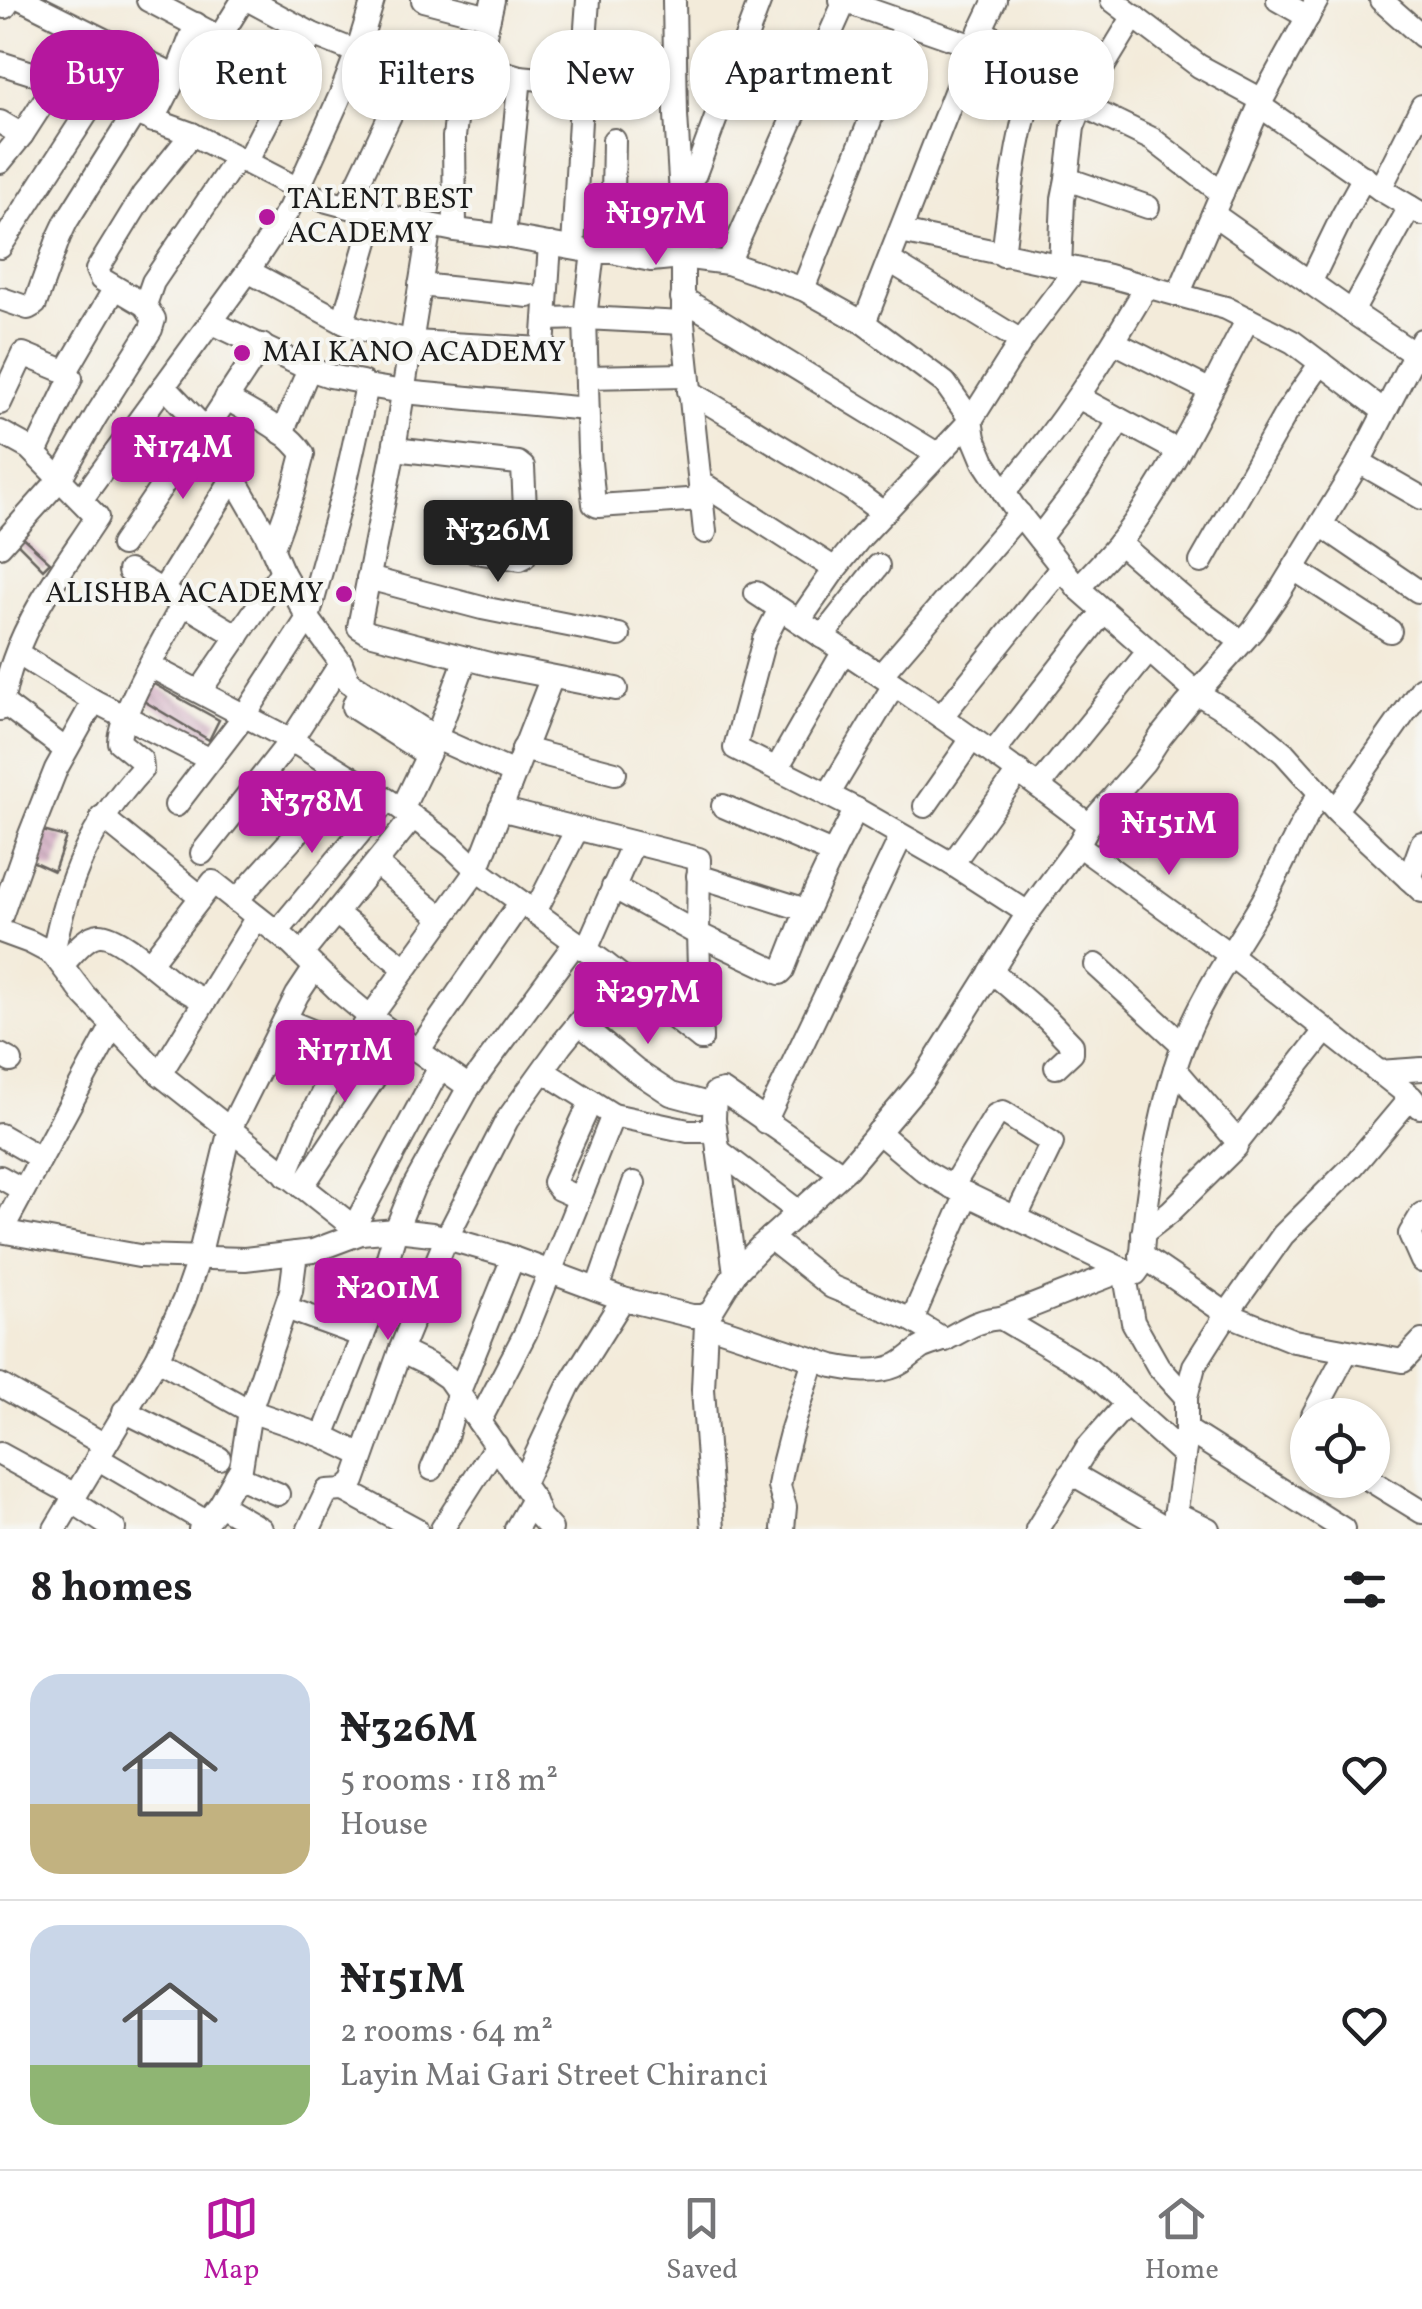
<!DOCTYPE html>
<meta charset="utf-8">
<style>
body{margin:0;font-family:Vollkorn,serif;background:#f6f6f6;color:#202124;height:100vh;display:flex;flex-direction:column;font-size:38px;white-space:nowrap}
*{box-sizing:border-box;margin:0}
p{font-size:32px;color:#757577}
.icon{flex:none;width:55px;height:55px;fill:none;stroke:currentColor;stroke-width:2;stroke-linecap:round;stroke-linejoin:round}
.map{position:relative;height:1529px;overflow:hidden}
.drawer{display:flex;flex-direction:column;background:#fff;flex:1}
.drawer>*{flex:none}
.banner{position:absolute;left:30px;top:30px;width:1362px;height:90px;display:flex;gap:20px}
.fabs{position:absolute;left:1290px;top:1398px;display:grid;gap:20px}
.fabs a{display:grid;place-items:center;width:100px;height:100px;border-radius:50%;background:#fff;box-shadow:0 2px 8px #0004;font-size:50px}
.price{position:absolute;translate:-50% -85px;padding:0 22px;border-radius:10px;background:#b5179e;color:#fff;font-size:32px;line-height:65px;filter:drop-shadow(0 2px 5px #0008)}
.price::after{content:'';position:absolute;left:50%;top:60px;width:30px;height:22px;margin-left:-15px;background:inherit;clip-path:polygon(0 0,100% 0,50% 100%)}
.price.active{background:#222;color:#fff}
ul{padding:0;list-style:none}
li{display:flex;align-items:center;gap:30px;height:250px;padding:0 30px}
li+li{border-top:2px solid #e0e0e0}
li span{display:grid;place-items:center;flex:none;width:280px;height:200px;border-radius:30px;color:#555}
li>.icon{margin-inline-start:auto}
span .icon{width:120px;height:120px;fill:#fffc;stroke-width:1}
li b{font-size:42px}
h2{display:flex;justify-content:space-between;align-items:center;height:120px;padding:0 30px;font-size:42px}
.pill{padding:0 35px;border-radius:40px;background:#fff;box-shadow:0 2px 8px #0004;font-size:35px;line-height:90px}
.pill.active{background:#b5179e;color:#fff}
.menu{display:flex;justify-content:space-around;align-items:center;height:140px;border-top:2px solid #e0e0e0;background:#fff;font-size:28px;color:#757577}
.menu a{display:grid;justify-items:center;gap:5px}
.menu .active{color:#b5179e}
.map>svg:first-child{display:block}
</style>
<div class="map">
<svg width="1422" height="1529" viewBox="0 0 1422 1529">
<defs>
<pattern id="building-back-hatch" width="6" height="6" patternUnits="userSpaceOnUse" patternTransform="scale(2.5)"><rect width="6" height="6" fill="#ca9bb7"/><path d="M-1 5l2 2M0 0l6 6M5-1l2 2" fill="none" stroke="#a37e94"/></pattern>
</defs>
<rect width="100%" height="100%" fill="#f6f6f2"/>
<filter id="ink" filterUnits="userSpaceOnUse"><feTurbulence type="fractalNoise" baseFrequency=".01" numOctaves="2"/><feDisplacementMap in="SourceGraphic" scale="20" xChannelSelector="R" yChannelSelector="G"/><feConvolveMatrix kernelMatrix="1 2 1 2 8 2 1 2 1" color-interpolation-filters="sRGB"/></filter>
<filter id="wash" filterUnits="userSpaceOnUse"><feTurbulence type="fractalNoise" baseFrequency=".0048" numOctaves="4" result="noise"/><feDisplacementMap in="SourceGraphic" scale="40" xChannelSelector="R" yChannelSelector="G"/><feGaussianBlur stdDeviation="2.25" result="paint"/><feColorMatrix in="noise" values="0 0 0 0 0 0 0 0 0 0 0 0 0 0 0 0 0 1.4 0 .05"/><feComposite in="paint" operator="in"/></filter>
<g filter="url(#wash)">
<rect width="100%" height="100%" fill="#f3ebda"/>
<g id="blocks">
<g fill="url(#building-back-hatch)">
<polygon points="19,534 50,562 43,569 14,540"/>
<polygon points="150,682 219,720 209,740 137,697"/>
<polygon points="35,829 66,837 54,871 25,858"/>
</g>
</g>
</g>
<g filter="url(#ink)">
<use href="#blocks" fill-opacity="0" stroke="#67645e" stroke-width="2.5"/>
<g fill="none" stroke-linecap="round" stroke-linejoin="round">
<defs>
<g id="minor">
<polyline points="24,0 176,76"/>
<polyline points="148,0 215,35 223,32 243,0"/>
<polyline points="249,0 312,34 357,52"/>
<polyline points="423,0 489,17"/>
<polyline points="674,0 676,115 683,228 683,323 705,532"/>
<polyline points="841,0 973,46"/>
<polyline points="1112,0 1199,66 1262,100"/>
<polyline points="1278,0 1308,17"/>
<polyline points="1381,0 1422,36"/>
<polyline points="0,6 5,7 10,0"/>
<path d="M 980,30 L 1029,58 L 1039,70 C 1016,129 1011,193 1003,255"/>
<polyline points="0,63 57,81 96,99 192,134 304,192 327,201 375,214 455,230 504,236 593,252 612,252 651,260 682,257 728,263 803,289 864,323 945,383 971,420 974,438 984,462 1013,506 1078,588 1197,693 1253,727 1284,753 1337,812 1422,891"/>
<polyline points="478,65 493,0"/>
<polyline points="582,73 653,82"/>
<polyline points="1082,105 1152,139 1222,193"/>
<polyline points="1260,106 1380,189 1422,214"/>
<polyline points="153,121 176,76 196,24"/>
<polyline points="0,122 22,135"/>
<polyline points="247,161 312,34"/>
<polyline points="0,162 22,135 57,81"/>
<polyline points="1067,179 1148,207"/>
<polyline points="1380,189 1422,106"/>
<polyline points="680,192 695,174 760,0"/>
<polyline points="347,206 404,86 410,59 415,55 478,65 520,77 582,83"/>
<polyline points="1213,214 1352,312 1422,359"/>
<polyline points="430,225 394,449 359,627 369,633 493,665 616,689"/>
<polyline points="455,230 454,137 463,63"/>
<polyline points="901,232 1109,276 1226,308 1293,342 1384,411"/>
<polyline points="504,236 520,77"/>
<polyline points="0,247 96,99"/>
<polyline points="573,248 582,83 588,0"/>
<polyline points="593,252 585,318 589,452 594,504 598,506 702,499"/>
<polyline points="612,252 614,140"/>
<polyline points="890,261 1021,341"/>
<polyline points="728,263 845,1"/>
<polyline points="1060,266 1063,199 1067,179 1073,127 1086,95 1134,16"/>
<polyline points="248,271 343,322 375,214"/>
<polyline points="1310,283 1343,215 1364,177"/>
<polyline points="420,285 529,296"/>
<polyline points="803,289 869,123 906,22"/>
<polyline points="1178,295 1262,100 1317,0"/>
<polyline points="682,298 937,454"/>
<polyline points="2,299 28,308 35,304 59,237 66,222 134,114"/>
<polyline points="145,305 153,282 237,158"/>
<polyline points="1352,312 1410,207"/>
<polyline points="547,319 585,318 683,323"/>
<polyline points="211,322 309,369 330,376 362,382 367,386 404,392 587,409"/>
<polyline points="343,322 353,327 413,342 543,349 550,244"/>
<polyline points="864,323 973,46 995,0"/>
<polyline points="1114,342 1209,390"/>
<polyline points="587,377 687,375"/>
<polyline points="164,386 206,430 266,534 282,571 308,618 341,663 349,682 436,738 514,773"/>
<polyline points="689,391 851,489 883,513"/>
<polyline points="1078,397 1178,451"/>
<path d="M 226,398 C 251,414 287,429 303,454 L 293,492 L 273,548"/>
<polyline points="0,403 23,354 64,371 67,370"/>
<path d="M 0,432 L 29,448 L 97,517 C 67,563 31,609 13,662 C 7,677 5,693 0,709"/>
<polyline points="282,433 309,369"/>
<polyline points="394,449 518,463 523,467 527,551 524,557 520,559 475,552"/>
<polyline points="35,453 71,378 67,370 115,288"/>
<polyline points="1359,462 1422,498"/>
<polyline points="700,482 835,569"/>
<path d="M 1004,492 C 1060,429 1104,359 1147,286"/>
<polyline points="81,500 248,271 289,209 341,94 357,52 373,0"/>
<polyline points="483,519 526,519"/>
<polyline points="1321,525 1418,591"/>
<polyline points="1039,538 1079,486 1120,420"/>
<polyline points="1119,543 1189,603 1242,642"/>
<polyline points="122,545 179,461 206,430 262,345"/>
<polyline points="0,546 60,479 96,416 151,329 154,319 145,305 101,279 97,270 143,195 192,134"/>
<polyline points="1201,562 1286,413 1321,363"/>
<polyline points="1294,569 1390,631"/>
<polyline points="129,571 238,636"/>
<polyline points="368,578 482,608 619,635"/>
<path d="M 1078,588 C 1092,573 1107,558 1120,542 C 1172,475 1208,394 1248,319"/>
<polyline points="163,590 233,478"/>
<path d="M 756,593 C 869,667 982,742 1089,825"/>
<polyline points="780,609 764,640 735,748 856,809 952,864 1028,913"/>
<polyline points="799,621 835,569 860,538 971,420 1021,341 1075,270"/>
<polyline points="822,637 878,566"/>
<polyline points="17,653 94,701 209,759"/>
<polyline points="150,666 291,740 402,809 452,846 477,870 603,962 701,1039"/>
<polyline points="881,675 1020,514"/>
<polyline points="360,690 353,707 428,755"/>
<polyline points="200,691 282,571"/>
<polyline points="2,702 66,750"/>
<polyline points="941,717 1062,567"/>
<polyline points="523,749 615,773"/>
<polyline points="993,753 1104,611"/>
<polyline points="777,768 844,651"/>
<polyline points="1039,786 1148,652"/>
<polyline points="828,795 894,685"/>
<polyline points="176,805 245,715 308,618 345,485 367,386"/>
<polyline points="723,806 832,853"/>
<polyline points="925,806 972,739"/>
<polyline points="402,809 436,738 466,658"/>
<polyline points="500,809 699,859 698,934 701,1039"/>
<polyline points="1336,810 1422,688"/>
<polyline points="102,817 200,896"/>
<polyline points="1078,845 1229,954 1411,1097 1420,1107"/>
<polyline points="202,853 291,740 341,663"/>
<polyline points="376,864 442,918"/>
<polyline points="952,864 1019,771"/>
<polyline points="698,876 806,910"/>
<polyline points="1409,879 1422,843"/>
<path d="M 613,887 L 698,934 L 780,973 L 783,970 C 804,914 828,861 856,809"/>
<polyline points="236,901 349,776"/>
<polyline points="535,912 577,829"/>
<polyline points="336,913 405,968"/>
<polyline points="0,919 29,837 56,769 94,701"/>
<polyline points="0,931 30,942 53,954 84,995 160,1074 361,1233"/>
<polyline points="277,932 387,800"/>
<polyline points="586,950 633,843"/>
<path d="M 53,954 C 67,879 90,826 142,769 L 141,760 L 119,742 C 119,713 168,633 183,603"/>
<polyline points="302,954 413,817"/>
<polyline points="150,963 213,882 289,942 338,990 369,1016 469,1087"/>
<path d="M 63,964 C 72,955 85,936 99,935 C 116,933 157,970 171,981 C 182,989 194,995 205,1001"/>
<polyline points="1096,965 1183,1045"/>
<polyline points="991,971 1047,1019 1072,1045 1072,1052 1056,1067"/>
<polyline points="285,1020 349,1046"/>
<polyline points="579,1023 635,1070 671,1094 701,1102"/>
<polyline points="418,1051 521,902"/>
<polyline points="0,1055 11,1061"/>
<polyline points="543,1071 613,1115 688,1131 703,1131"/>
<polyline points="1379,1072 1422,1069"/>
<polyline points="160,1074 257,917"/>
<polyline points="765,1122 901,837"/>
<path d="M 878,1132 L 926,1172 L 956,1189 L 1124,1270 L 1136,1273 L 1141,1266 C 1145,1200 1159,1110 1182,1048 C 1201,995 1235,949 1263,901 C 1283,865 1298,827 1320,793"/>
<polyline points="0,1135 40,1158"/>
<polyline points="1238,1142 1325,1031"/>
<polyline points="718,1150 799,1212"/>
<polyline points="286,1175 305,1128 338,1062 477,870 552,677"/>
<polyline points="0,1177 23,1190"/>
<polyline points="302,1187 400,1039"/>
<polyline points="952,1187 996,1115 1003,1112 1052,1143 1016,1217"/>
<polyline points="579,1198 559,1189 554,1182 591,1101"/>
<polyline points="1422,1214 1410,1234 1422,1261"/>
<polyline points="354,1227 440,1067"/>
<polyline points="2,1230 112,1027"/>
<polyline points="0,1231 139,1256 245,1259 313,1251 361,1233 396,1230 432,1234 502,1254 623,1299 692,1316 703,1316 711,1312 735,1273 760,1247 848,1168 924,1078 1028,913 1078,845 1089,825 1144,762 1161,736 1186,705 1253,630 1278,594 1359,462 1422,340"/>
<polyline points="1143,1233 1170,1212 1236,1147 1238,1142 1175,1069"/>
<polyline points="770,1238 832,1287 912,1320 945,1340"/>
<polyline points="1141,1255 1227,1314 1294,1341 1403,1361 1422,1341"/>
<polyline points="735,1273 714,1119 715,1093 723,1091 841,1173"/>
<polyline points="597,1289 634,1183"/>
<polyline points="286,1308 363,1336"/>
<polyline points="703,1316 706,1324 703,1389 713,1529"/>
<polyline points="1001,1318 1124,1270 1133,1322 1158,1366 1186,1397"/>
<polyline points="912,1320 967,1194"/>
<path d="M 706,1324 L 833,1366 C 853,1370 876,1374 895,1366 C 905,1362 912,1354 921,1348 C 930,1343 941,1342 950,1337 C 967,1328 981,1319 1001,1318 L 1089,1370 L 1184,1455"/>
<polyline points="400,1351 429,1365 448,1378 533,1499 540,1517 551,1529"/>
<polyline points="157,1359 250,1411 323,1436 362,1455"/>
<polyline points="0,1385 105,1445"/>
<polyline points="124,1411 219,1458"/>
<polyline points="1313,1415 1347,1351"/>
<polyline points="479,1422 526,1332 613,1115"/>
<polyline points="1187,1430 1343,1529"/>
<polyline points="1308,1431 1308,1441"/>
<polyline points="323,1436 371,1315 396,1230 413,1188 469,1087 576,942"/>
<polyline points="0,1454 75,1495"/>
<polyline points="97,1458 206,1522"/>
<polyline points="432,1469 447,1434 458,1394 513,1258"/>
<polyline points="1071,1473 1168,1529"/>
<polyline points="236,1476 278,1494"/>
<polyline points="1370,1480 1422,1512"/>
<polyline points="523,1483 569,1385 623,1299"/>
<polyline points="344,1490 416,1529"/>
<polyline points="72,1501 114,1529"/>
<polyline points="220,1505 261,1529"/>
<polyline points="1175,1513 1208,1529"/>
<polyline points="55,1529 157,1359 184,1300 199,1257 230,1129 297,995 315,968"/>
<polyline points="200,1529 220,1505 241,1468 250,1411 291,1291 296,1253"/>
<polyline points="309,1529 327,1491 344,1490 354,1481 400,1351 446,1239 507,1120 561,1045 618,975"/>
<polyline points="442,1529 496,1445"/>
<polyline points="516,1529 533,1499"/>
<polyline points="783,1529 785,1507 779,1486 783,1464 792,1429 814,1360"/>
<polyline points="1037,1529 1087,1448 1127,1403"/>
<polyline points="1173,1529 1186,1442 1186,1397 1194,1366 1227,1314 1283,1235 1353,1166 1411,1097"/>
</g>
</defs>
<use href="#minor" stroke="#67645e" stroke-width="26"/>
<use href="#minor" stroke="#fff" stroke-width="22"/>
</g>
</g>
<g fill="#b5179e" stroke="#f6f6f2" stroke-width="4">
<circle cx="267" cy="217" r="10"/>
<circle cx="242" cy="353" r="10"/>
<circle cx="344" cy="594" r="10"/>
</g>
<g text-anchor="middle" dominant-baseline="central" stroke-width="8" stroke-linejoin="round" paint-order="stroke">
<g font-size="30" fill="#1c1c1c" stroke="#f6f6f2" text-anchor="start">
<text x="287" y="200">TALENT BEST<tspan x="287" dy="34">ACADEMY</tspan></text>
<text x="262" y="353">MAI KANO ACADEMY</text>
<text x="324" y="594" text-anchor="end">ALISHBA ACADEMY</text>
</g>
</g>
</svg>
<div class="fabs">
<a><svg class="icon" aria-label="locate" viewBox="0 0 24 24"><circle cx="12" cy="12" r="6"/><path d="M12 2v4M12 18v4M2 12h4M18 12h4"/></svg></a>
</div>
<b class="price" style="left:656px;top:268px">₦197M</b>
<b class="price" style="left:183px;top:502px">₦174M</b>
<b class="price active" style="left:498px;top:585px">₦326M</b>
<b class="price" style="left:312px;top:856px">₦378M</b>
<b class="price" style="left:1169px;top:878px">₦151M</b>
<b class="price" style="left:648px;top:1047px">₦297M</b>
<b class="price" style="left:345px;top:1105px">₦171M</b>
<b class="price" style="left:388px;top:1343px">₦201M</b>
<div class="banner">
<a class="pill active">Buy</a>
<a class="pill">Rent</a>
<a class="pill">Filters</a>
<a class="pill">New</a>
<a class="pill">Apartment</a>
<a class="pill">House</a>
</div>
</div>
<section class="drawer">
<h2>8 homes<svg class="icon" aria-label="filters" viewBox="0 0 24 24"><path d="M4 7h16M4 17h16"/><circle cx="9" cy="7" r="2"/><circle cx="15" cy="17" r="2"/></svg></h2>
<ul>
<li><span style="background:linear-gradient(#c9d6e8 65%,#c2b280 0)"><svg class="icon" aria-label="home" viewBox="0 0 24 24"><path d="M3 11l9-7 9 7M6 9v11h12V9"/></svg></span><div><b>₦326M</b><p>5 rooms · 118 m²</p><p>House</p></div><svg class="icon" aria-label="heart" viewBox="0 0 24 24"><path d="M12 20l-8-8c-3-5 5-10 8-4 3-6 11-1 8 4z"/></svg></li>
<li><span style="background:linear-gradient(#c9d6e8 70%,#8fb573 0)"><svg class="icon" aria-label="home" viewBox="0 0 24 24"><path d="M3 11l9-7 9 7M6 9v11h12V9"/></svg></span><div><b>₦151M</b><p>2 rooms · 64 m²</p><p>Layin Mai Gari Street Chiranci</p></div><svg class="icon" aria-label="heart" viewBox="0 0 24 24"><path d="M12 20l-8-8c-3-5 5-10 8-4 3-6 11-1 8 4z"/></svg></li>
</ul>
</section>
<nav class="menu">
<a class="active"><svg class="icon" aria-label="map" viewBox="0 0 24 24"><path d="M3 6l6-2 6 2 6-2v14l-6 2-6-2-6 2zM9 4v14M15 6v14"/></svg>Map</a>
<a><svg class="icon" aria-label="saved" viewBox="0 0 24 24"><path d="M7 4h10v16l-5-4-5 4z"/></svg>Saved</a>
<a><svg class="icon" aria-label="home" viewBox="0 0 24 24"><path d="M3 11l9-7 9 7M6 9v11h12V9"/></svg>Home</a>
</nav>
